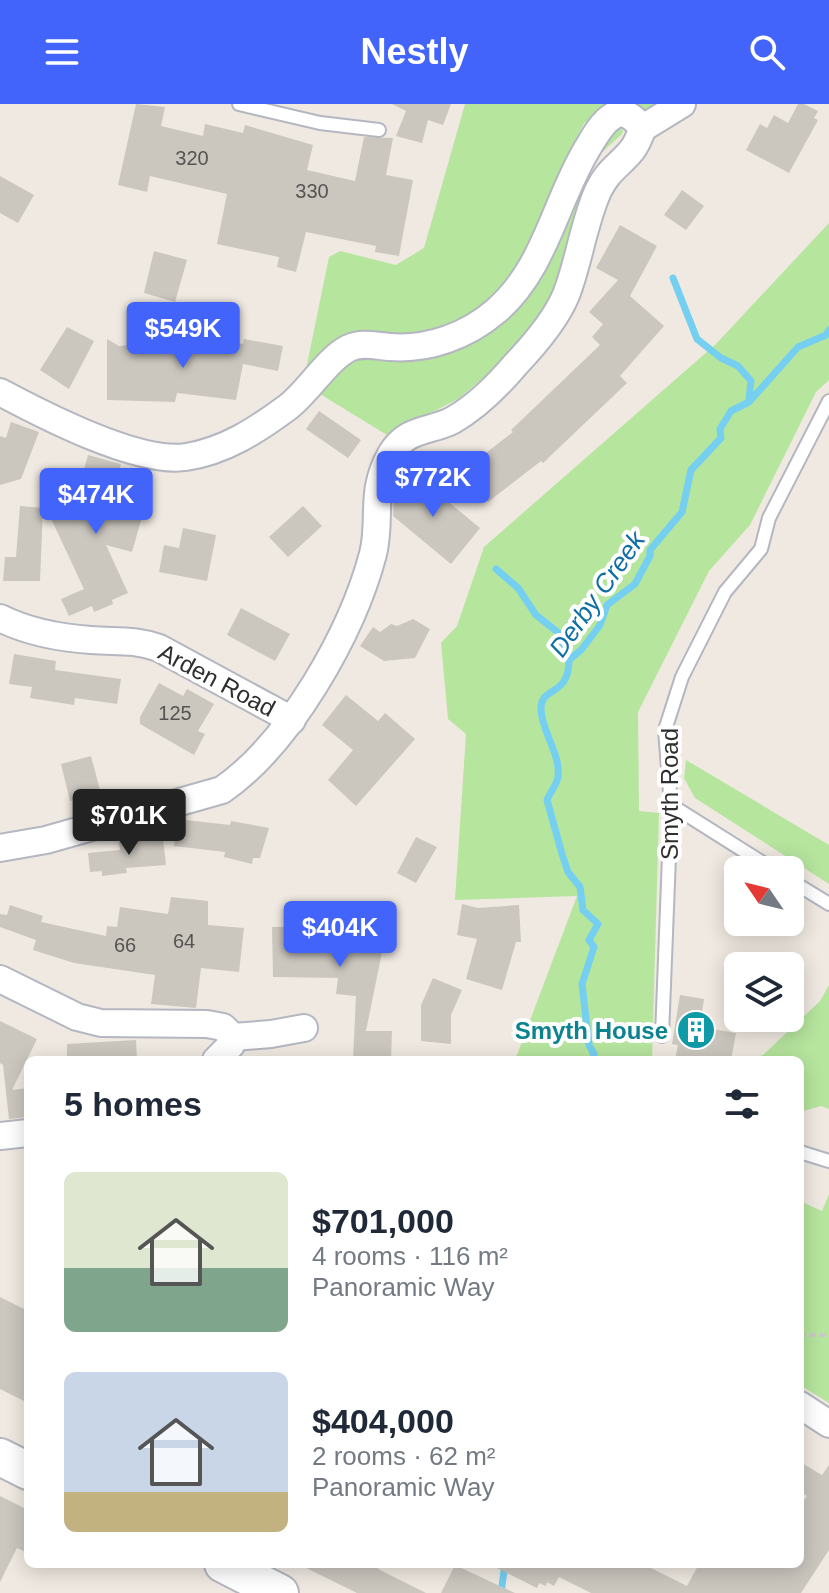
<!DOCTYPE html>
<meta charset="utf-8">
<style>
body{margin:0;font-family:Arial,sans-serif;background:#f2f2f3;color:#1f2937;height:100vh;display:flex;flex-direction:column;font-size:30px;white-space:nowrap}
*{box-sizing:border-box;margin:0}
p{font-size:26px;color:#747a83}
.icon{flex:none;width:44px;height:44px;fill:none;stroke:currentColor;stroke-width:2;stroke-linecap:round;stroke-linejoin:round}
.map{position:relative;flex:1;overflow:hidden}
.details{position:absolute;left:24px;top:952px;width:780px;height:512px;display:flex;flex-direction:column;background:#fff;border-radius:12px;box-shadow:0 4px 20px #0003}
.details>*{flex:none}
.needle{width:52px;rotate:305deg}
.buttons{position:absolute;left:724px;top:752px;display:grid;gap:16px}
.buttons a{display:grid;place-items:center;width:80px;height:80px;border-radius:12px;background:#fff;box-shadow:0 4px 20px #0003;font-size:40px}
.price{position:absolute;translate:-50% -68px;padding:0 18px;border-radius:8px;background:#4264fb;color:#fff;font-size:26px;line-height:52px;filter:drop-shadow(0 2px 4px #0008)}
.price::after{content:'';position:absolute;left:50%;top:48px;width:24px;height:18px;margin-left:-12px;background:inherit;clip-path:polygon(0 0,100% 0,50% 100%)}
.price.selected{background:#222;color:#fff}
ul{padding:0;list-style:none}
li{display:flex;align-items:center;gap:24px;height:200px;padding:0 40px}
li span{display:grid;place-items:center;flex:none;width:224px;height:160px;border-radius:12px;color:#555}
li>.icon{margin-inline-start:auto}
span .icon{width:96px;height:96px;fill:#fffc;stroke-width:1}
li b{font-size:34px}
h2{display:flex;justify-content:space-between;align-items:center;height:96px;padding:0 40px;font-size:34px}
header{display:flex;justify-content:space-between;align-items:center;height:104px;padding:0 40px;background:#4264fb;color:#fff;font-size:36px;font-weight:800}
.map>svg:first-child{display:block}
</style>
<header><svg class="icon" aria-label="menu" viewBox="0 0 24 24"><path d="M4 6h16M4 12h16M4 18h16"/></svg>Nestly<svg class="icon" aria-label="search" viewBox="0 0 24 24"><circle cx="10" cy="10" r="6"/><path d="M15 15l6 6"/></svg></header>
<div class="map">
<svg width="829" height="1489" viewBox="0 0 829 1489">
<rect width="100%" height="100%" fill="#efe9e1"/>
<g fill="#b6e59e">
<path d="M 465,0 L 670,0 C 650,13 607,27 585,18 L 566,53 L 572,58 L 530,154 L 479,211 L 418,236 L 356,229 L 303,280 L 329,153 L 340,147 L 396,161 L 424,144 Z"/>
<polygon points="617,22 621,23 623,28 621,31 599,51 587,73 553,193 539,218 503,257 458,295 387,331 320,290 339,268 353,257 369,254 392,258 415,258 467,238 592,54"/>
<polygon points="829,119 829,276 816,288 750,421 709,467 638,608 639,707 659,709 652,956 510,956 517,951 577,792 455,796 466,630 448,615 441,539 457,522 484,443 716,240"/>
<polygon points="686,656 829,741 829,780 695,694 684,674"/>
<polygon points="829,881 829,1005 821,1002 800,1008 800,956 753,956 752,954 763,951 820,897"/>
<polygon points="829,1090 829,1299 800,1281 800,1097 822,1107"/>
</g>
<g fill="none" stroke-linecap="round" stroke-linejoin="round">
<g stroke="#75cff0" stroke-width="7">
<polyline points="673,174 697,235 721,254 738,262 751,277 749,296"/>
<polyline points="496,465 518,484 536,511 560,530 569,556"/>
<path d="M 592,956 L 594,950 L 589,941 L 582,880 L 594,843 L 589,836 L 598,820 L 583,806 L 580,783 L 568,768 L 562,750 L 547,696 C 550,689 557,680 558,673 C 561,651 542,628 541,606 C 540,581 569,594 569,556 L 582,545 L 600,521 L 607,501 L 635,480 L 650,452 L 650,446 L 682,408 L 691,366 L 721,334 L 720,325 L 731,307 L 749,298 L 798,243 L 826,231 L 829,226"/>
<polyline points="501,1489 505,1460"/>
</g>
</g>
<g fill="#cbc7bf">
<polygon points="136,0 165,3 161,22 203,32 205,20 243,29 245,21 313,41 307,66 355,77 364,33 393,34 386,71 413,76 399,152 375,148 376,142 306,128 296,168 277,163 279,153 217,140 227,90 150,72 147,88 118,81"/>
<polygon points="392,0 451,0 443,21 428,16 422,39 396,32 406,7"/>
<polygon points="798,0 804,0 818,7 814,14 818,16 789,69 746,46 760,20 767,24 774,11 788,19"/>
<polygon points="0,72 34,91 18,119 0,109"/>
<polygon points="682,86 704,102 686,126 664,111"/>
<polygon points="620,121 657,142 630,192 664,222 620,272 627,279 543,359 541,357 488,398 464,366 513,328 511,326 600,241 592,233 603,220 589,208 618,176 596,164"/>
<polygon points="154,147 187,156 175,198 144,189"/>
<polygon points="67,223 94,237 69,285 40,266"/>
<polygon points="107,235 119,242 159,239 216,247 218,235 243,240 244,235 283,242 278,267 243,260 236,296 177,289 175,298 107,296"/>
<polygon points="319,307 361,336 348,354 306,325"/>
<polygon points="11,318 39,328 21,375 0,381 0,332 6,334"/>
<polygon points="88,351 121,360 111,397 144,406 132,448 106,441 128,489 112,496 113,500 94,508 92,502 69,512 61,495 84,485 46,404 73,406"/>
<polygon points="413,369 480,424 451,460 393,412 394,393"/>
<polygon points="20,402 43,404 40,477 3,477 5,453 16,453"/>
<polygon points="303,402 322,422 288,453 269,433"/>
<polygon points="183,424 216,431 207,477 159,468 164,441 179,444"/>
<polygon points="241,504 290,530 275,557 227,531"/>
<polygon points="413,515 430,525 415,554 384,557 360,542 373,523 380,528 391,520 397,522"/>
<polygon points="14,550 56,557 55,566 121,575 117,600 75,594 74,601 30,594 32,583 9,580"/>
<polygon points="159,579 183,592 187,585 214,600 198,627 205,630 194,651 140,620 140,613"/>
<polygon points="346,591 378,617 385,609 415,635 356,702 328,676 353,646 322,621"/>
<polygon points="91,652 101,690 70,697 61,660"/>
<polygon points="177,715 230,721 231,717 269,724 260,754 253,754 252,760 224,753 225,748 174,742"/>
<polygon points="416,733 437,743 416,779 397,769"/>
<polygon points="163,734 166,761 126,764 127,769 102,772 102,767 90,768 88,749 120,746 119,738"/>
<polygon points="171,793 208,797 208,821 244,824 239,868 201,864 196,904 151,900 155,871 74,859 33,846 36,836 0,823 0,810 7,811 10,801 43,812 41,818 106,832 107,822 117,823 120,803 168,810"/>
<polygon points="462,800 478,804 519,801 521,838 516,838 502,886 466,875 477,835 457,831"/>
<polygon points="349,810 389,814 366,927 392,927 391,956 353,956 356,892 336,890 338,874 273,873 272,823 346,822"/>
<polygon points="433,874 462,886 451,911 451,940 421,937 421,901"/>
<polygon points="680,891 704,895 700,923 736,929 731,956 675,956 678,941 672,940"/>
<polygon points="0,917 37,935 12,986 28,984 28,1013 9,1015 3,961 0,959"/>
<polygon points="136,936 137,956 67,956 67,940"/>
<polygon points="0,1193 28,1207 28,1299 0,1285"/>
<polygon points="800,1358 822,1371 829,1361 829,1446 801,1489 591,1489 559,1473 554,1482 547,1478 546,1482 539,1479 537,1484 489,1460 643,1460 687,1482 699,1460 800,1460 800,1402 807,1392 800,1387"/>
<polygon points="0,1392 28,1406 28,1449 17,1444 0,1478"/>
<polygon points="298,1460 380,1460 378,1465 426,1489 357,1489"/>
<polygon points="455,1461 515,1489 441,1489"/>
</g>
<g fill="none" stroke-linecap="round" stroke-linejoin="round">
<defs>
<g id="lane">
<polyline points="239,0 320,19 379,26"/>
<polyline points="671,701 774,766"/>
<polyline points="790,776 829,800"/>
<polyline points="662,932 671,701 665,626 682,573 725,488 761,445 769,414 829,297"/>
<polyline points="800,1048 829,1057"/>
</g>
<g id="street">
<polyline points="643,24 682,0"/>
<path d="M 0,288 C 43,311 137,360 186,353 C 225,347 257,326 288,303 C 309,287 327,255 349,244 C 362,238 376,242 390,243 C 428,246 467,232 496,207 C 545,165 555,98 587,45 C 593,35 602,18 613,12 C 625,4 635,16 643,24"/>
<path d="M 0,514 C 28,528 60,534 91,536 C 118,538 133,535 159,544 L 292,616"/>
<path d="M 0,744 L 46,736 L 222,686 C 290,639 352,529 373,450 C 382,413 369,389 391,350 C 407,323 431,328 453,316 C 476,303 499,280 516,260 C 534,241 556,215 566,191 C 579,158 583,121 598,87 C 608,66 619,62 632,46 C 637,40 640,31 643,24"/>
<polyline points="0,875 77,913 101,919 207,920 223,923 233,933 271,930 304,924"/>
<polyline points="216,956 231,941 233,933"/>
<polyline points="0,1032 28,1029"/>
<polyline points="800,1301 829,1320"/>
</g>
<g id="secondary">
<polyline points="0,1353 28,1367"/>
<polyline points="223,1460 280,1489"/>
</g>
</defs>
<use href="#lane" stroke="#b4b7c1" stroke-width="16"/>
<use href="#street" stroke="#b4b7c1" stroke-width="30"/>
<use href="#secondary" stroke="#b4b7c1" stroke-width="40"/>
<polyline stroke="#c9c9c9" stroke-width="4" stroke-dasharray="6 4" stroke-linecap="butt" points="800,1231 829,1231"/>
<use href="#lane" stroke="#fff" stroke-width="12"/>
<use href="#street" stroke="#fff" stroke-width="26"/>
<use href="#secondary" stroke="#fff" stroke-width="36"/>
</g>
<defs>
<symbol id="building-disc" viewBox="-11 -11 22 22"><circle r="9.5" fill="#0f9aa8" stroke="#fff"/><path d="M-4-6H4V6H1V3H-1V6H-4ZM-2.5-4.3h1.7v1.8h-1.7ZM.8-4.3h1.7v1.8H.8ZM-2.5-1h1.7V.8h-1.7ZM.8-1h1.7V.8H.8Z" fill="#fff"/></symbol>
</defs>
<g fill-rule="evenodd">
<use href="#building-disc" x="674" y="904" width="44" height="44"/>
</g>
<g text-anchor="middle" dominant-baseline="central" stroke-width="8" stroke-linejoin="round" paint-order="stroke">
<g font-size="20" fill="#555452">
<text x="192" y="54">320</text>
<text x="312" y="87">330</text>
<text x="175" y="609">125</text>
<text x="184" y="837">64</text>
<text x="125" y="841">66</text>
</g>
<g font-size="24" fill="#2e2e2e" stroke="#fff">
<text transform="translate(217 576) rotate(28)">Arden Road</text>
<text transform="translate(669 690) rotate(-90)">Smyth Road</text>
</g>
<g font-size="24" font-weight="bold" fill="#0d838f" stroke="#fff" text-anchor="end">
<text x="668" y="926">Smyth House</text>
</g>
<g font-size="26" font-style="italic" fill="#0d6fa3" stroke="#fff">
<text transform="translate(597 490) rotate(-55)">Derby Creek</text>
</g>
</g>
</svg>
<div class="buttons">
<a><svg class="needle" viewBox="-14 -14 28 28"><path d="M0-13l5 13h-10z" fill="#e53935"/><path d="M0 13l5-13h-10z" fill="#747a83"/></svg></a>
<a><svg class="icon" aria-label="layers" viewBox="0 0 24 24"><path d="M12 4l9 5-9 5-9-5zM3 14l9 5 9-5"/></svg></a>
</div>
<b class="price" style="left:183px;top:266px">$549K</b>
<b class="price" style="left:433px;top:415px">$772K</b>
<b class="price" style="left:96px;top:432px">$474K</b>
<b class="price selected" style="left:129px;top:753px">$701K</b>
<b class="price" style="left:340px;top:865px">$404K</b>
<section class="details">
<h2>5 homes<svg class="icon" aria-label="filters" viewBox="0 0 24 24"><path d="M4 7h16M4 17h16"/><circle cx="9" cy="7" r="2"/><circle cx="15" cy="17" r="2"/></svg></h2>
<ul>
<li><span style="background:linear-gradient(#dfe7d0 60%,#7fa58c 0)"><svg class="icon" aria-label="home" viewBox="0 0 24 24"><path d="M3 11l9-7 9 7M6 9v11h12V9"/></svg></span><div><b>$701,000</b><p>4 rooms · 116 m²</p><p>Panoramic Way</p></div></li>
<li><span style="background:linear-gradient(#c9d6e8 75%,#c2b280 0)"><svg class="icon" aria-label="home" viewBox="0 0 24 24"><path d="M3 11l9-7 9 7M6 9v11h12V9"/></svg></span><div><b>$404,000</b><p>2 rooms · 62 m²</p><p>Panoramic Way</p></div></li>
</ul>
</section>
</div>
